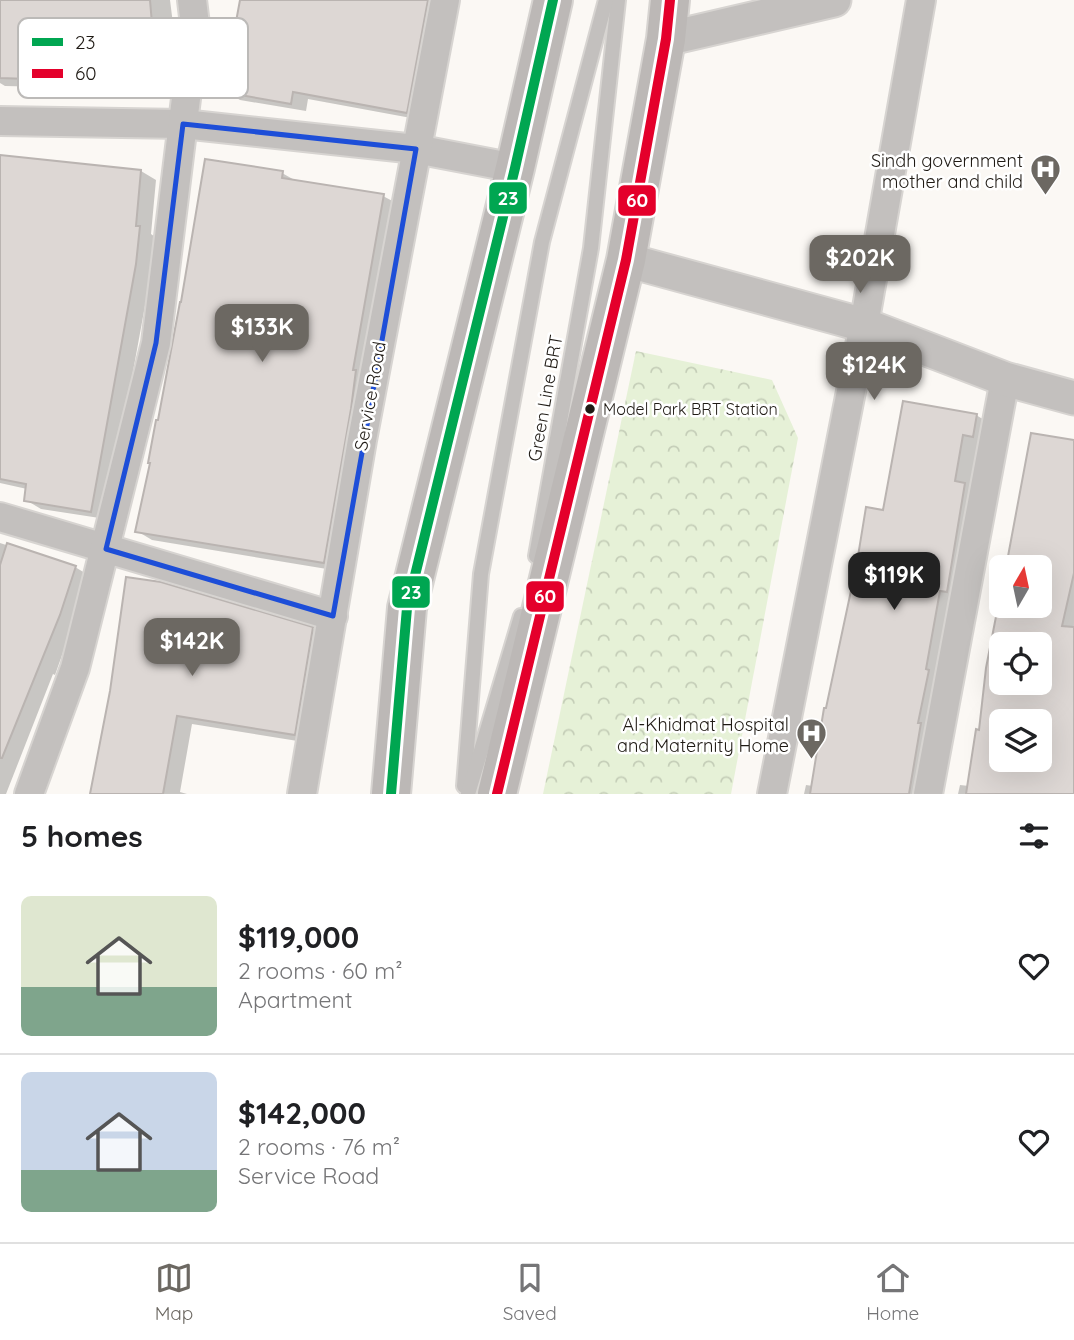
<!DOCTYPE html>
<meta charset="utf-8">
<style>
body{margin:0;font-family:Quicksand,sans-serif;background:#f2f2f2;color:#202124;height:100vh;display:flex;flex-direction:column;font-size:26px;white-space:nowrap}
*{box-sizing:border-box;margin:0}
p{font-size:23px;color:#757577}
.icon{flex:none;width:38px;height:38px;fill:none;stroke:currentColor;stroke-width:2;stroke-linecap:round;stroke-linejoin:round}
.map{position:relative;height:794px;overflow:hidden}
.panel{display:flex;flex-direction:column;background:#fff;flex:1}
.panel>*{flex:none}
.needle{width:46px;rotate:9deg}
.tools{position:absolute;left:989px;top:555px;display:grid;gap:14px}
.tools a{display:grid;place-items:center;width:63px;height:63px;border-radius:10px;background:#fff;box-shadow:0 7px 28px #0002;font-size:35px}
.price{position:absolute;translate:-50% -60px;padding:0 16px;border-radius:14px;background:#6c6862;color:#fff;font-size:23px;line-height:46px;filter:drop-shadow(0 2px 4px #0008)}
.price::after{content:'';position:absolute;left:50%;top:42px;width:21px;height:16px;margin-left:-10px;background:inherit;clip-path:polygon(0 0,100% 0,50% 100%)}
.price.active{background:#222;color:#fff}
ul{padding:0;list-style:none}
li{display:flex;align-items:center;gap:21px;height:175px;padding:0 21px}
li+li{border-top:2px solid #e0e0e0}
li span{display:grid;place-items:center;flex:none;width:196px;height:140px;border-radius:10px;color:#555}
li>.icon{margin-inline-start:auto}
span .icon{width:84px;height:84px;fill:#fffc;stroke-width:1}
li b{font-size:30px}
h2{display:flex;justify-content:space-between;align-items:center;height:84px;padding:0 21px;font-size:30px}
.tab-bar{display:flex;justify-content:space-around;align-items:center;height:98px;border-top:2px solid #e0e0e0;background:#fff;font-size:19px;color:#757577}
.tab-bar a{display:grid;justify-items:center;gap:4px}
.tab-bar .active{color:#6c6862}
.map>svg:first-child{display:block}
</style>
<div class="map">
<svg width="1074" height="794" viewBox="0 0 1074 794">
<defs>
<pattern id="park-crowns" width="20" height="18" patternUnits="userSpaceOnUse" patternTransform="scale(1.75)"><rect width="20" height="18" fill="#e6f1d7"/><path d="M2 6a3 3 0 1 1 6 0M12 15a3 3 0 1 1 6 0" fill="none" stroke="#c5ceb8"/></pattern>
</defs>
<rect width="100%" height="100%" fill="#fbf8f4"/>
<polygon fill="url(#park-crowns)" points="636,351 772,380 798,438 731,794 543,794"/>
<g fill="#0003" fill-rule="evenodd">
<polygon points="0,0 170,0 173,24 166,24 172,92 104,98 88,88 5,86 0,83"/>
<polygon points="242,0 445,0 422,120 308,99 306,111 240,100 225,91"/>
<polygon points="0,157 141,171 156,180 151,234 155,237 151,273 106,519 41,509 26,500 27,489 0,483"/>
<polygon points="282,173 298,182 383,196 398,204 339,571 152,540 137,531"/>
<polygon points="976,415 991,424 988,444 978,443 970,488 979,493 920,794 804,794 806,785 813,786 828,710 885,512"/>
<path d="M 1074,442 L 1074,794 L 958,794 L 960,785 L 969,786 L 981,732 L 1001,600 L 1001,606 L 1040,606 L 1040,567 L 1016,567 ZM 1001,644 L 1040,644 L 1040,682 L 1001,682 ZM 1001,721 L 1040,721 L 1040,760 L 1001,760 Z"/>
<polygon points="0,543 75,567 90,576 55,675 53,674 6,794 0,794"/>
<polygon points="160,584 313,629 328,638 310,743 192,724 180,792 187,794 92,794"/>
</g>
<g fill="#ddd7d4" stroke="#bab4b1" stroke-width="2" fill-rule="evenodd">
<polygon points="0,0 150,0 157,84 87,90 86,81 0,78"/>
<polygon points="240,0 428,0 407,113 293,92 291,104 223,92"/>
<polygon points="0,155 141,170 136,226 140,226 136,264 91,512 24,501 26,484 0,479"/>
<polygon points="205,159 283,171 282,178 384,194 353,370 356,370 351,409 324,563 135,532 150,463 148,463 156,420 158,420 180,302 181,302"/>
<polygon points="903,401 977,414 973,437 963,435 955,481 965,483 947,592 940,591 926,669 929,670 918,723 921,723 909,794 810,794 824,708 826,708 852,586 853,587 866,507 883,510"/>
<path d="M 1031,433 L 1074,440 L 1074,573 L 1062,626 L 1074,627 L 1074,794 L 966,794 L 976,729 L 979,730 L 986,668 L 1001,591 L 1001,606 L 1040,606 L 1040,567 L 1006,567 ZM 1001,644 L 1040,644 L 1040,682 L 1001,682 ZM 1001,721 L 1040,721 L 1040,760 L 1001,760 Z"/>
<polygon points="7,543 76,566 60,615 2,758 0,758 0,565"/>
<polygon points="126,577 161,582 313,627 295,735 177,716 163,794 90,794 110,691"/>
</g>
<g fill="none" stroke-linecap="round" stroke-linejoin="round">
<defs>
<g id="service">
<polyline points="536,556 591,248 618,0"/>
<polyline points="464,786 481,574 542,242 606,0"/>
<polyline points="468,794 521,616"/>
</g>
<g id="minor">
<polyline points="0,121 183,124 416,149 515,168"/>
<polyline points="0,517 333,616"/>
<polyline points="29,794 75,668 156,343 195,25 192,0"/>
<polyline points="302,794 362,440 445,0"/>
<polyline points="772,794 864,325 921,0"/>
<polyline points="928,794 1005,379"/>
</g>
<g id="tertiary">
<polyline points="666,39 834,0"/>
<polyline points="626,260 864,325 1005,379 1074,398"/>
</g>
<g id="primary">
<polyline points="391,794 407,608 515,168 553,0"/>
<polyline points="497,794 626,260 666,39 670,0"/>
</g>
</defs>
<use href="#service" stroke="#d7d4d1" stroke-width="18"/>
<use href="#minor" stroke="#d7d4d1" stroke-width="32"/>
<use href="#tertiary" stroke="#d7d4d1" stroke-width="37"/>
<use href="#primary" stroke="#d7d4d1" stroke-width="42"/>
<use href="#service" stroke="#c3c0be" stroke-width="14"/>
<use href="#minor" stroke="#c3c0be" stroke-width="28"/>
<use href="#tertiary" stroke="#c3c0be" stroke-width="33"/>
<use href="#primary" stroke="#bcb8b6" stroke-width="38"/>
<defs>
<polyline id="bus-1" points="391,794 407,608 515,168 553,0"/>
<polyline id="bus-2" points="497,794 626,260 666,39 670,0"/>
</defs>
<use href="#bus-1" stroke="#fff" stroke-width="16"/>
<use href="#bus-2" stroke="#fff" stroke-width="16"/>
<use href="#bus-1" stroke="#00a651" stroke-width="10"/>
<use href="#bus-2" stroke="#e4002b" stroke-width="10"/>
</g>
<path fill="none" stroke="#1d4ed8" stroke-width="5" stroke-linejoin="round" d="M 183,124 L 416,149 L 333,616 L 106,549 L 156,343 Z"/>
<defs>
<symbol id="hospital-pin" viewBox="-11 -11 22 30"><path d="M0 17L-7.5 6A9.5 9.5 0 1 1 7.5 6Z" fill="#6c6862" stroke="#fff"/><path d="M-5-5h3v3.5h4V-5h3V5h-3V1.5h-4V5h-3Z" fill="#fff"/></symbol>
</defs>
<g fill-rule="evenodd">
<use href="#hospital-pin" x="1028" y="152" width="35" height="47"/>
<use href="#hospital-pin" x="794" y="716" width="35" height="47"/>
</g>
<circle fill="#1f1a14" stroke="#fff" stroke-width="2.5" cx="590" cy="409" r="6"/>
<g text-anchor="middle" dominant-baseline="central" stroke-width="5" stroke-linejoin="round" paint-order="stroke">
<g font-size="16" fill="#1f1a14" stroke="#fff" text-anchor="start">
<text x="603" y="409">Model Park BRT Station</text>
</g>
<g font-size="18" fill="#1f1a14" stroke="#fff" text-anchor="end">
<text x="1023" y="160">Sindh government<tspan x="1023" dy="21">mother and child</tspan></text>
<text x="789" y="724">Al-Khidmat Hospital<tspan x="789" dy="21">and Maternity Home</tspan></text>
</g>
<g font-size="18" fill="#1f1a14" stroke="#fff">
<text transform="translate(370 396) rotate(-80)">Service Road</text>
<text transform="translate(545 398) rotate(-80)">Green Line BRT</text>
</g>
</g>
<rect x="18" y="18" width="230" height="80" rx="10" fill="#fff" stroke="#bcbab8" stroke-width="2"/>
<rect x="32" y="38" width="31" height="8" fill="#00a651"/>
<rect x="32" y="69" width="31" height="9" fill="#e4002b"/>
<g font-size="19" fill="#1f1a14">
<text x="75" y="49">23</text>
<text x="75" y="80">60</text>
</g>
<g stroke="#fff" stroke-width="2.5">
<rect x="488" y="181" width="40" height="34" rx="7" fill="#00a651"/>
<rect x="617" y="184" width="40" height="33" rx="7" fill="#e4002b"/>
<rect x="391" y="575" width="40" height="34" rx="7" fill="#00a651"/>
<rect x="525" y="580" width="40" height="33" rx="7" fill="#e4002b"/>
</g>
<g font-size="19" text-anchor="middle" font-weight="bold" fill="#fff">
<text x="508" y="205">23</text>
<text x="637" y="207">60</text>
<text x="411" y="599">23</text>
<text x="545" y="603">60</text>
</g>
</svg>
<div class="tools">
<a><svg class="needle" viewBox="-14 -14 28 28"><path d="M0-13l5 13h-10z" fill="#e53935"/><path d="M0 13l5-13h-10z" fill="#757577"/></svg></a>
<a><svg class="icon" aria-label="locate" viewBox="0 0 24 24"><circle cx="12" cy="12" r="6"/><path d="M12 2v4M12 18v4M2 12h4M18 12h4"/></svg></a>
<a><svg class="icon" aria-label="layers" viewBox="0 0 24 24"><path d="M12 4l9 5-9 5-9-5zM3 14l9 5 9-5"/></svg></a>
</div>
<b class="price" style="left:860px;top:295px">$202K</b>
<b class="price" style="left:262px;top:364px">$133K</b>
<b class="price" style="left:874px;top:402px">$124K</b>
<b class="price active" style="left:894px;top:612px">$119K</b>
<b class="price" style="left:192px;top:678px">$142K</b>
</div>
<section class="panel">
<h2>5 homes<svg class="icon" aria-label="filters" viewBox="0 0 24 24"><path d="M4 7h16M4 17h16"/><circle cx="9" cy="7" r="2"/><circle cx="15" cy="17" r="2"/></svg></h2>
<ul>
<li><span style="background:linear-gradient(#dfe7d0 65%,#7fa58c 0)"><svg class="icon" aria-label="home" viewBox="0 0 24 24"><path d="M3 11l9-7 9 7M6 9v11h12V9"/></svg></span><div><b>$119,000</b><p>2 rooms · 60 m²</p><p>Apartment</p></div><svg class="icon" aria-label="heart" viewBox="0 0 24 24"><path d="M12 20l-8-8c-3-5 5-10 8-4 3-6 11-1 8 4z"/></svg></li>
<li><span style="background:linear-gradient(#c9d6e8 70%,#7fa58c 0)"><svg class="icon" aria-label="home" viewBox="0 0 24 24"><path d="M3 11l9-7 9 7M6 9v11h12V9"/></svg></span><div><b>$142,000</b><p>2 rooms · 76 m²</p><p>Service Road</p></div><svg class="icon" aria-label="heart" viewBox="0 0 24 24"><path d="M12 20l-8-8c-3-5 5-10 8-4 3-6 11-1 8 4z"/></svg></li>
</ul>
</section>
<nav class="tab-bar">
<a class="active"><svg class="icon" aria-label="map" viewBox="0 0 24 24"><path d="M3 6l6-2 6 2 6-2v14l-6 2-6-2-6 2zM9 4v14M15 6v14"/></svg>Map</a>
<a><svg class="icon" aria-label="saved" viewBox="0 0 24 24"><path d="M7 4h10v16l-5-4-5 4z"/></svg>Saved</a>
<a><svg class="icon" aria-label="home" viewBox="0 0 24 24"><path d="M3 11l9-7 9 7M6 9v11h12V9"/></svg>Home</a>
</nav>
